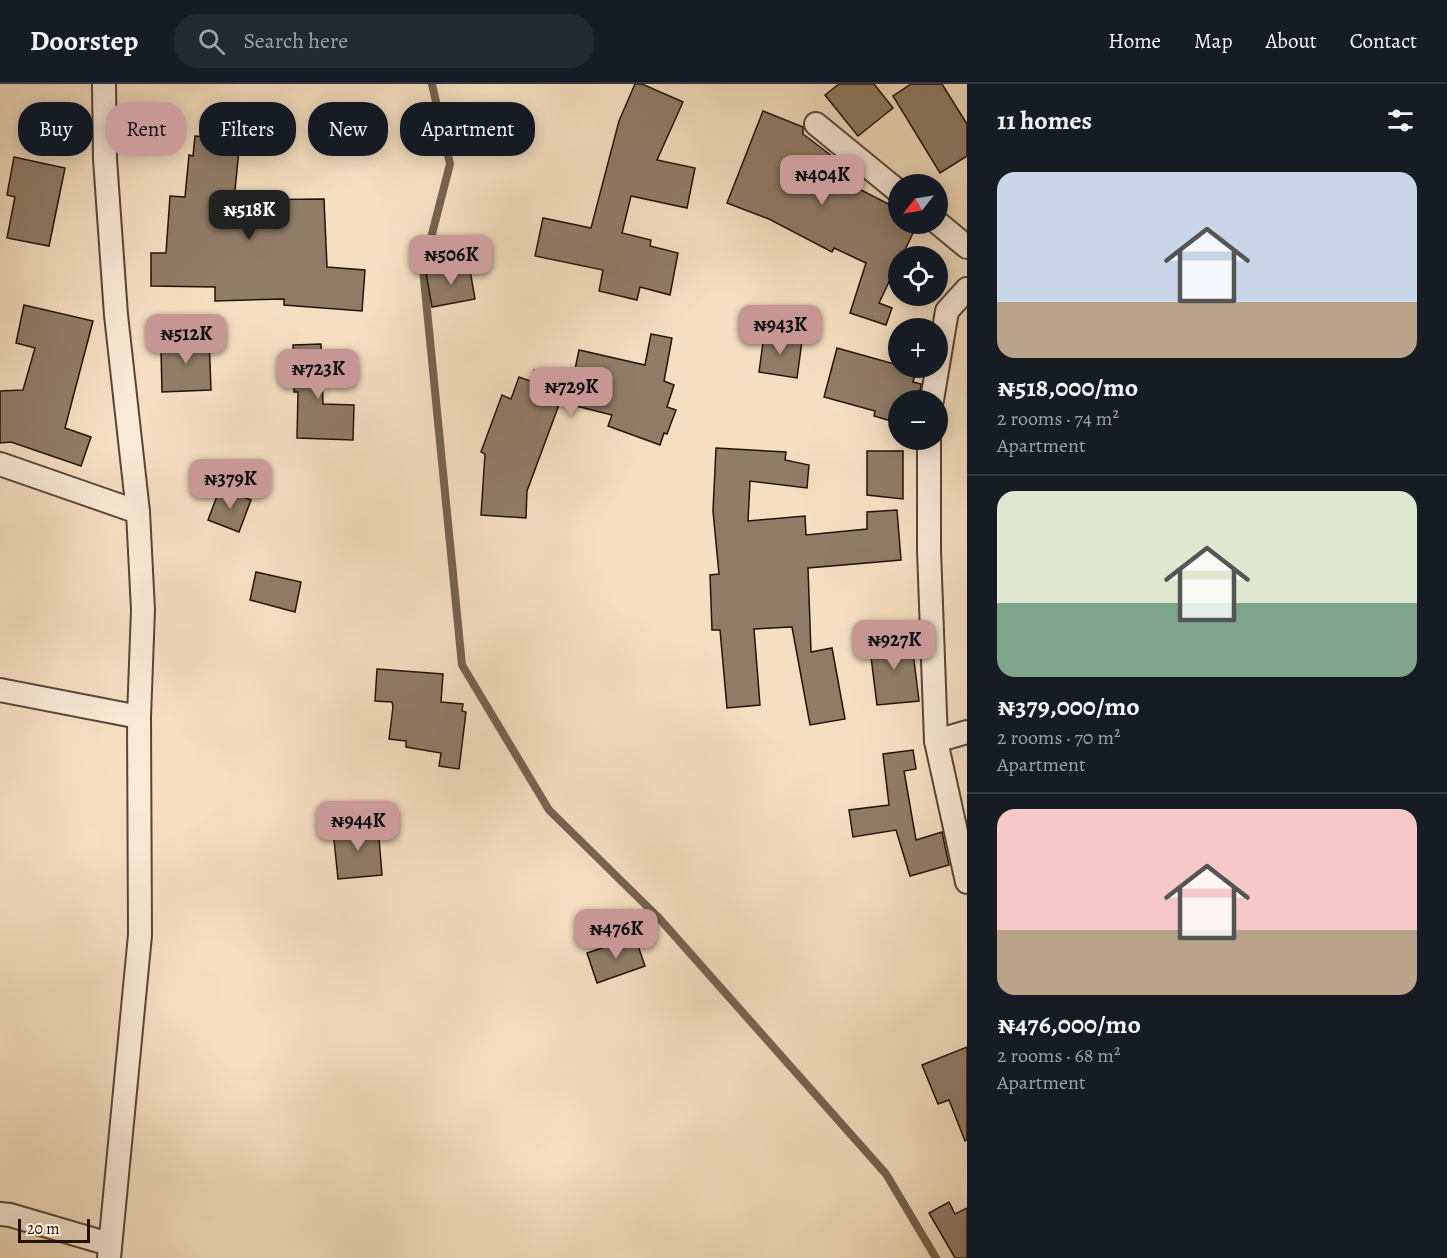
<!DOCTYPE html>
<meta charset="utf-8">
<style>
body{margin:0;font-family:Alegreya,serif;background:#242831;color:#f1f3f6;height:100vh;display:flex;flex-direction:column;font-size:22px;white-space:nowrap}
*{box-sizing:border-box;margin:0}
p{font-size:20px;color:#9ea1a6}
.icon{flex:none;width:33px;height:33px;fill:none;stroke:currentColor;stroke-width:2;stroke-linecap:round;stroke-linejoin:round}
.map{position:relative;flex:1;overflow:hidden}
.panel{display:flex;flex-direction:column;background:#171b24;width:480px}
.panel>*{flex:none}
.banner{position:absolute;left:18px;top:18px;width:570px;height:54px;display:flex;gap:12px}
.needle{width:39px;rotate:239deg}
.tools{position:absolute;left:888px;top:90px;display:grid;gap:12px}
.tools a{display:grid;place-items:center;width:60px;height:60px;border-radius:50%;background:#171b24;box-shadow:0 3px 15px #0003;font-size:30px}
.scale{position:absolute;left:18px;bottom:15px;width:72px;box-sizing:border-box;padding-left:6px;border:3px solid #221307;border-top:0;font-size:16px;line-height:21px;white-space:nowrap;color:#221307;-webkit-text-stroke:4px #f8ead7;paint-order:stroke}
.price{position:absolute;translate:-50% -51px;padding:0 14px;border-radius:12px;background:#c59692;color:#111;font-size:20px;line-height:39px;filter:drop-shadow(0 2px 3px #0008)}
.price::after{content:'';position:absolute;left:50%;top:36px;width:18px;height:14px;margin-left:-9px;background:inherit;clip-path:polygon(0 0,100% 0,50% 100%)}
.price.on{background:#222;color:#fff}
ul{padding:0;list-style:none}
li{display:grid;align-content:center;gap:12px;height:318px;padding:0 30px}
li+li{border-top:2px solid #363941}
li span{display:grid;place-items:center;height:186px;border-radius:18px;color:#555}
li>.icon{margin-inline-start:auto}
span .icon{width:108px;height:108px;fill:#fffc;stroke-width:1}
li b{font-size:26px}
h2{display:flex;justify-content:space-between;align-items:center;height:72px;padding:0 30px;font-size:26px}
.chip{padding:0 21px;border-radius:24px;background:#171b24;box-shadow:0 3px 15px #0003;font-size:21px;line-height:54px}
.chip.on{background:#c59692;color:#111}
header{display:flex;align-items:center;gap:36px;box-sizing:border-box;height:84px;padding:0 30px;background:#171b24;border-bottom:2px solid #363941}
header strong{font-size:28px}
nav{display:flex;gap:33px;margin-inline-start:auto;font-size:21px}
.search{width:420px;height:54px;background:#242831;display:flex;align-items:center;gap:15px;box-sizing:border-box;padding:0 21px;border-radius:24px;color:#9ea1a6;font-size:22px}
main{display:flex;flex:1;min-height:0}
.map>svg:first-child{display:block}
</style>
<header>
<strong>Doorstep</strong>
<div class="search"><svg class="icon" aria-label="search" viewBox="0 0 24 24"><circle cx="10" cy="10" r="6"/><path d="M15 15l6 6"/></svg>Search here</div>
<nav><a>Home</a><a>Map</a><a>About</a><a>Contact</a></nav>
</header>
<main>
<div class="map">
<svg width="967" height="1174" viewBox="0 0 967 1174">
<rect width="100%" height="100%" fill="#f5dfc1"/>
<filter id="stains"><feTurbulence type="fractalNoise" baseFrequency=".00333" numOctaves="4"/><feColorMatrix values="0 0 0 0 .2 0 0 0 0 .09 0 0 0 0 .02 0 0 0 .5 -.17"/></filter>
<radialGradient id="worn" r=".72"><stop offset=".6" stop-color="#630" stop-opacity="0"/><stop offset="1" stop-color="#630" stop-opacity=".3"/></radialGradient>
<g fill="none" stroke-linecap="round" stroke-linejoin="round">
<polyline stroke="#756451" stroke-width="8" points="432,0 450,80 423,185 462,581 549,726 658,833 886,1090 936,1174"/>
</g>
<g fill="#907d68" stroke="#221307" stroke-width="1.5">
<polygon points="635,0 642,0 683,18 657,76 695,84 687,124 631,112 622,149 651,156 650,162 678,169 670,211 640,203 637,216 599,207 603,186 535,172 543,134 591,144 619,37"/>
<polygon points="839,0 874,0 893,24 858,52 825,11"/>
<polygon points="911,0 942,0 967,40 967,72 940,89 893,12"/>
<polygon points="763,27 803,43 803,50 862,95 857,104 898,125 898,140 912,140 910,145 914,147 902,172 898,172 898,179 879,219 892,224 886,241 850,229 866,179 834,164 832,168 769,135 727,119"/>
<polygon points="195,52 240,56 234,116 324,115 327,183 365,186 362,227 284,221 284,215 215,217 215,203 151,202 151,169 166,169 170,112 185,113 189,71 193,72"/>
<polygon points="14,73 65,84 49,162 7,154 15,113 7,111"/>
<polygon points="469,181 475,215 432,223 426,189"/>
<polygon points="24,221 93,237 65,344 91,353 81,382 11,358 0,359 0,307 23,306 35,264 16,259"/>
<polygon points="651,250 672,254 664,297 674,301 667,323 676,326 667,350 664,349 660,361 608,342 612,331 560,318 527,407 526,434 481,431 485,370 481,368 502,311 511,315 519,293 530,297 534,286 572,300 579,266 645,281"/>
<polygon points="764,251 802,257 797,294 759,288"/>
<polygon points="209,253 211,306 162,308 161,266 167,265 166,254"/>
<polygon points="321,260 323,320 354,321 353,356 297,354 298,308 294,308 293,261"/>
<polygon points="837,264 898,281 898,284 917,284 913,298 921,300 919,316 898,316 898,339 874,332 875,327 824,313"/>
<polygon points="716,364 786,368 785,376 809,381 807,404 750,397 748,437 805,432 806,451 867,445 867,428 897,426 901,476 808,484 811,568 832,564 845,635 810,641 792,543 754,545 760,621 727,624 720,546 712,546 710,491 719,490 713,427"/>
<polygon points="867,367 903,367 903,415 867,411"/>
<polygon points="220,404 251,416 239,448 208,436"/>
<polygon points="256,488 301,498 295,528 250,516"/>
<polygon points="911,552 919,617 877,621 869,557"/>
<polygon points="377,585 443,590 441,618 463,620 462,627 466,628 459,685 439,682 441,669 406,663 406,657 389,655 393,623 392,618 375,617"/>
<polygon points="913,666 916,685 904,687 916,756 942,748 949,781 910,792 896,746 853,753 849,726 889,721 883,670"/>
<polygon points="378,742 382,791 338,795 333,746"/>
<polygon points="635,853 645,882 597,899 587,869"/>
<polygon points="967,963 967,1056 965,1057 949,1016 938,1020 922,981"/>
<polygon points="949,1118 955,1130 967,1124 967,1174 955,1174 929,1129"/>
</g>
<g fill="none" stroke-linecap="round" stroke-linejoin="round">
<defs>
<g id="street">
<polyline points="104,0 105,75 116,231 138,428 143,526 139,633 140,851 109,1174"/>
<polyline points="816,40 898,107"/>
<polyline points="938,139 967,163"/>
<polyline points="932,316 947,227 967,205"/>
<polyline points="929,356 929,466 936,657 967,798"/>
<polyline points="0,380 138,428"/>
<polyline points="0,606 139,633"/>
<polyline points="936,657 967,648"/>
<polyline points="0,1130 10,1131 109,1160"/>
</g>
</defs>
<use href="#street" stroke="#574636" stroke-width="26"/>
<use href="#street" stroke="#f8ead7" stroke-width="22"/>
</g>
<rect width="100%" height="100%" filter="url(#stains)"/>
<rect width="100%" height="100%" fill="url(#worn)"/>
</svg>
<div class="tools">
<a><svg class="needle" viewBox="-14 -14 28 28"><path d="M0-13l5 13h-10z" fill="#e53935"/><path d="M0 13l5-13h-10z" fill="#9ea1a6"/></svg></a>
<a><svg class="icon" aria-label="locate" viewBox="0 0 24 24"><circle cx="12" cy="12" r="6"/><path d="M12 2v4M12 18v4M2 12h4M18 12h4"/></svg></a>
<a>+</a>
<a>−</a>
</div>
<div class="scale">20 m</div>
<b class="price" style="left:822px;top:122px">₦404K</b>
<b class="price on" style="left:249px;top:157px">₦518K</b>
<b class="price" style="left:451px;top:202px">₦506K</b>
<b class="price" style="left:780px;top:272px">₦943K</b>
<b class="price" style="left:186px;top:281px">₦512K</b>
<b class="price" style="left:318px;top:316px">₦723K</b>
<b class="price" style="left:571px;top:334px">₦729K</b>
<b class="price" style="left:230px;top:426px">₦379K</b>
<b class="price" style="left:894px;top:587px">₦927K</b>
<b class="price" style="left:358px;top:768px">₦944K</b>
<b class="price" style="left:616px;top:876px">₦476K</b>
<div class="banner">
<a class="chip">Buy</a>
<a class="chip on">Rent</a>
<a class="chip">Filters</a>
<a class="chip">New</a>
<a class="chip">Apartment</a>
</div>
</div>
<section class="panel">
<h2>11 homes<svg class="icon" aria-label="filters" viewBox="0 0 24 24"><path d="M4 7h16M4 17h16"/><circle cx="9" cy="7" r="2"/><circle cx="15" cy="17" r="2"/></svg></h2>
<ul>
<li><span style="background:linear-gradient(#c9d6e8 70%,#b9a48a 0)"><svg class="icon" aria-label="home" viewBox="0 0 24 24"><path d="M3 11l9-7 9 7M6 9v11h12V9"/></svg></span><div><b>₦518,000/mo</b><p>2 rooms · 74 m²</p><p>Apartment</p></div></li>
<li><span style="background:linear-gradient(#dfe7d0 60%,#7fa58c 0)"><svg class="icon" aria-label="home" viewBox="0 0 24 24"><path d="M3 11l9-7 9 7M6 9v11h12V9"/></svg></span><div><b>₦379,000/mo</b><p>2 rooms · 70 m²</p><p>Apartment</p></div></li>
<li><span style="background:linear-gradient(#f6c9c9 65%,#b9a48a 0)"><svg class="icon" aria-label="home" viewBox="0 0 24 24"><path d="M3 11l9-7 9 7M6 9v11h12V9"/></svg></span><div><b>₦476,000/mo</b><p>2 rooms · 68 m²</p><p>Apartment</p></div></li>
</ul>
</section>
</main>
